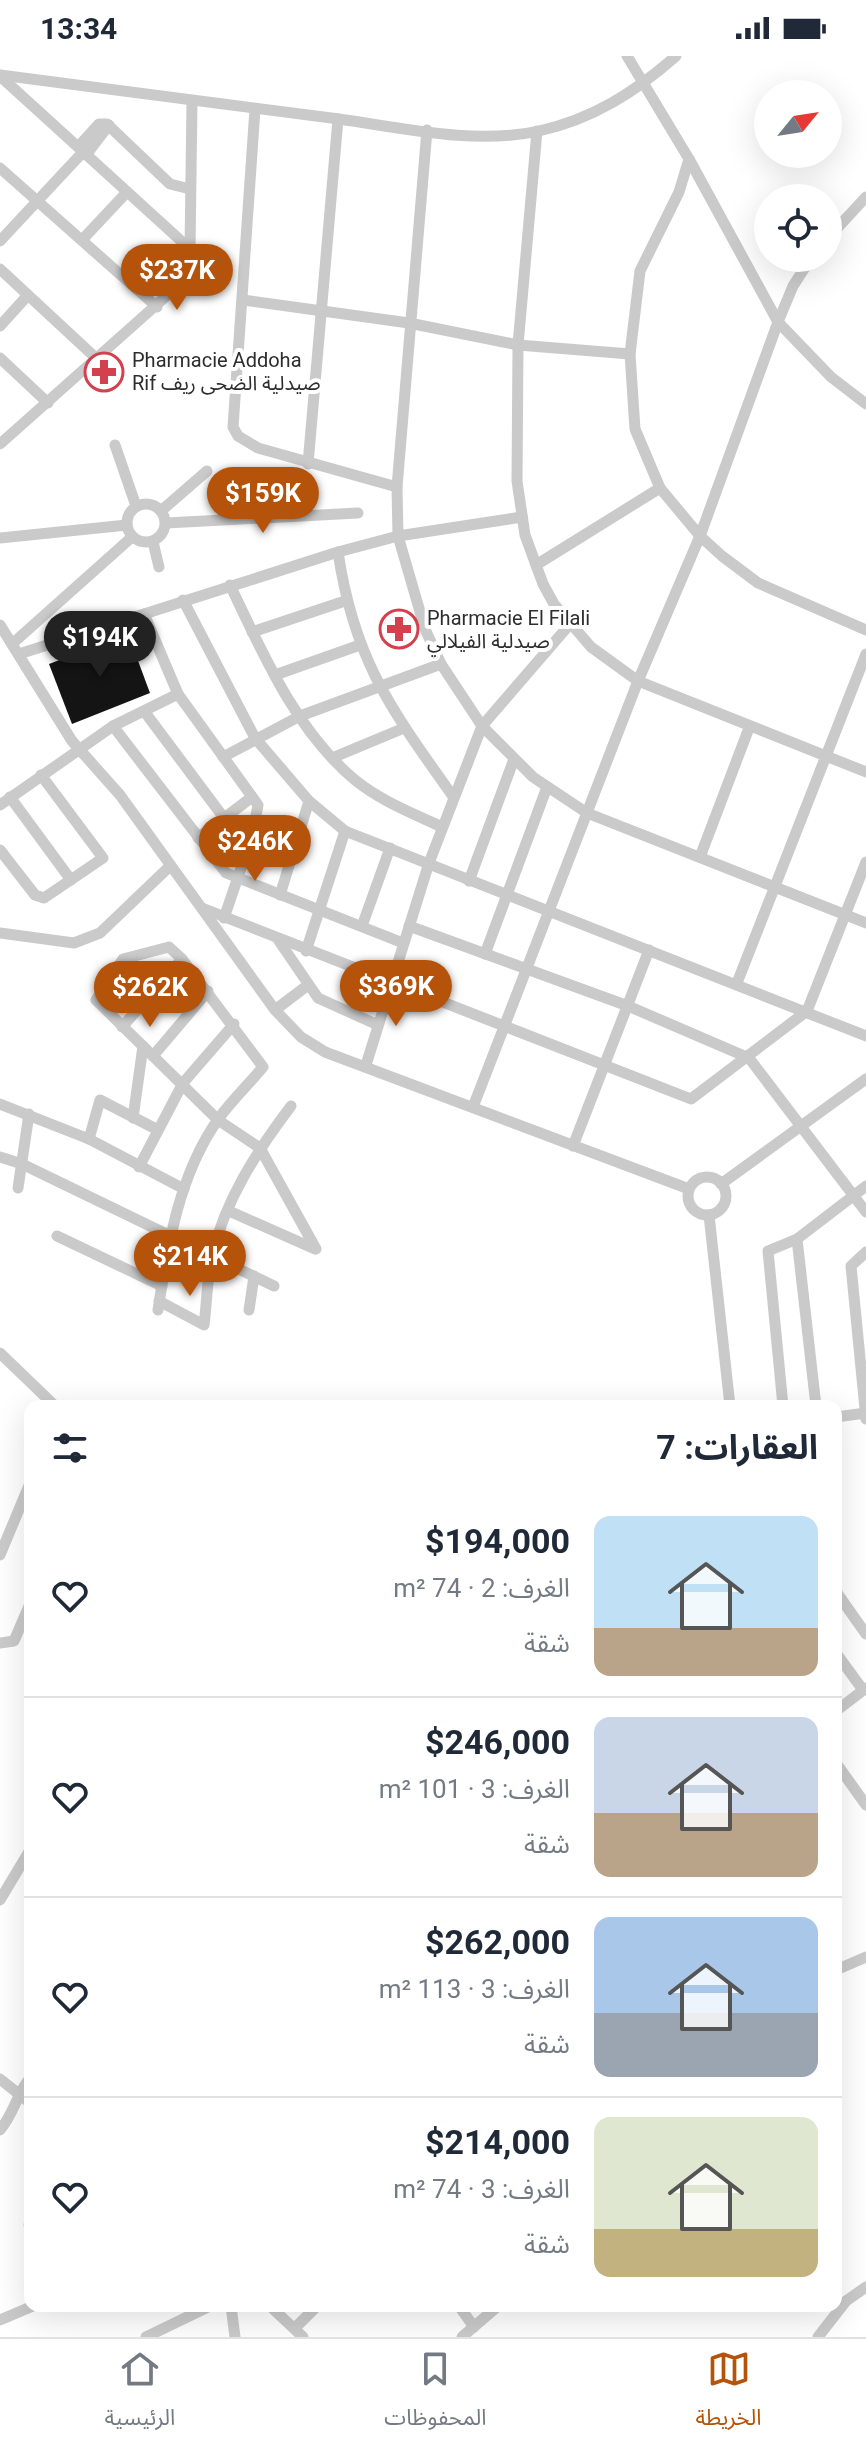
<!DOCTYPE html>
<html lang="ar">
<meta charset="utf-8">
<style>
body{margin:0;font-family:Roboto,"Noto Sans Arabic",sans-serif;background:#f6f6f7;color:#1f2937;direction:rtl;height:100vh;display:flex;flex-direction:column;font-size:30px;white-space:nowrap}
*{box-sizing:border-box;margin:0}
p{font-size:26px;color:#747a83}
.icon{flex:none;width:44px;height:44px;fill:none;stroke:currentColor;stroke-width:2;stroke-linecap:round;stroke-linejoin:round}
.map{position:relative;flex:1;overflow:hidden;direction:ltr}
.sheet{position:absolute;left:24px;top:1344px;width:818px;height:912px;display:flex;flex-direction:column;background:#fff;border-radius:16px;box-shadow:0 8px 32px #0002;direction:rtl}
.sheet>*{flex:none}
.needle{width:52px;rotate:60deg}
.controls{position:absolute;left:754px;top:24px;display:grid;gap:16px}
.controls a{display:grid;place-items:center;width:88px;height:88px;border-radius:50%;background:#fff;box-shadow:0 8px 32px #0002;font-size:40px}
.price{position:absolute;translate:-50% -68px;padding:0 18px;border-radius:28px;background:#b45309;color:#fff;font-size:26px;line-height:52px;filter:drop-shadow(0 2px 4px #0008)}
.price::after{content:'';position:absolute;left:50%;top:48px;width:24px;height:18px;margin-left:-12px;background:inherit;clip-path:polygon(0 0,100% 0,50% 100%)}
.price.active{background:#222;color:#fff}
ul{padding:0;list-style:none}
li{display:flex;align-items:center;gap:24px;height:200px;padding:0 24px}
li+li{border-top:2px solid #e0e1e3}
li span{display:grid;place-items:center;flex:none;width:224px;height:160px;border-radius:16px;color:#555}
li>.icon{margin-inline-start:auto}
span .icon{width:96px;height:96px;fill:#fffc;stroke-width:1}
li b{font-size:34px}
h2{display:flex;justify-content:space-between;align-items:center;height:96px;padding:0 24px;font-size:34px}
.status{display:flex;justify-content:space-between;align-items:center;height:56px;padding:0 40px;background:#fff;direction:ltr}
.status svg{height:22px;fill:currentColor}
.menu{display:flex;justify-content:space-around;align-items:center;height:112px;border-top:2px solid #e0e1e3;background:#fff;font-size:22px;color:#747a83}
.menu a{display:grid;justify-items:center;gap:4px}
.menu .active{color:#b45309}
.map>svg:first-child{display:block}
</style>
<div class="status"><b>13:34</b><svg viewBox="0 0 49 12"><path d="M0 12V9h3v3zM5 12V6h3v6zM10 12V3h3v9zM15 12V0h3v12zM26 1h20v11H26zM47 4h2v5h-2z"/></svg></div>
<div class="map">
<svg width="866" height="2281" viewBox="0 0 866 2281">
<rect width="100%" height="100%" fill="#fff"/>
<polygon fill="#141414" points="128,578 150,637 72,668 49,608"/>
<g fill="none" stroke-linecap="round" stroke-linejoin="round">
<g stroke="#cacaca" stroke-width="11">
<polyline points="627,0 689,103 778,266 831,321 866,348"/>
<path d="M 0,19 C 113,34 226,49 339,63 C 402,72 476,89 539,75 C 593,63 635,36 676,0"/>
<polyline points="0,20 190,193"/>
<polyline points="255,53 233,371 238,380 258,392 397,431"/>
<polyline points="427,74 397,431 398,480 425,573 441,608 482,670 533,721 587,757 866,867"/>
<polyline points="537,75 518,289 517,425 525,479 543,528 554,548 591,591 638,625 866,716"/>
<polyline points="78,91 99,68 107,68 170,128 190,133"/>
<polyline points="86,99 109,69"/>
<polyline points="689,103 679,136 640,215 630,298 635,373 660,432 700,480 722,500 758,527 866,574"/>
<polyline points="0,112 157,251"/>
<polyline points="828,182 866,141"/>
<polyline points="82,184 127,136"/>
<polyline points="0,185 83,96"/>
<polyline points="0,213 98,304"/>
<polyline points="243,244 409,267 518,289 630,298"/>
<polyline points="0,270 28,239"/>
<polyline points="0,302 48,347"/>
<polyline points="0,388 181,227 190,193 192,45"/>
<polyline points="115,389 136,450"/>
<polyline points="308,408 338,63"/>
<circle cx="146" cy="467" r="19"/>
<polyline points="161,455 207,415"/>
<polyline points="166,467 358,457"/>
<polyline points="0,482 127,469"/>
<polyline points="153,486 159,511"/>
<path d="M 338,496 C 354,604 391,653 452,739"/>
<polyline points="536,509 660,432"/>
<path d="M 230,529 C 263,598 296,675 355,724 C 381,745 412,757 442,771"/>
<polyline points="183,544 255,682 309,745"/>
<polyline points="144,558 178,638 258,749 252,780 224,862"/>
<polyline points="0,569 72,685 120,739 275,954 301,981 325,996 689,1133"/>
<polyline points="252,576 345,545"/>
<polyline points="12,588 132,481"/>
<polyline points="19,598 338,496 398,480 522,461"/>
<polyline points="275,619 360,589"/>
<polyline points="144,655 224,762"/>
<polyline points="113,670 226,817 403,887"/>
<polyline points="223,701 300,660 441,608"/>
<polyline points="332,702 404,672"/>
<polyline points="10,741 71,824"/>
<polyline points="0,749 113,670 178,638"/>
<polyline points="198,782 252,741"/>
<polyline points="0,794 35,839 44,842 103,802 41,719"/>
<polyline points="700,801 749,672"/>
<polyline points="469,825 514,703"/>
<polyline points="280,839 309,745 345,775 866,980"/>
<polyline points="202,852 691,1043 807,955 866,806"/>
<polyline points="362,870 390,792"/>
<polyline points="409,870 628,950 749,1002 866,1156"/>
<polyline points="0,877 74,887 100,877 170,810"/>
<polyline points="279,885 318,942 378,969"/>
<polyline points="306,895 345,775"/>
<polyline points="485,898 547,731"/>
<polyline points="182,903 169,891 123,903 96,944 218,1064 260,1092 316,1193"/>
<polyline points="737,927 866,598"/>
<polyline points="275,954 308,929"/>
<path d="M 122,971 L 182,903 L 263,1011 C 249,1028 232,1044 219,1062 C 179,1118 168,1188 158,1254"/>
<polyline points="153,1000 208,935"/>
<polyline points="366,1009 429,807 482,670 570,568"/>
<polyline points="0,1048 89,1083 184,1133"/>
<polyline points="473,1051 638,625 700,480 778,266 793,230 811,202"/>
<polyline points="133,1062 143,990"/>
<polyline points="89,1083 100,1044 158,1074"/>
<polyline points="573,1090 649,894"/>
<polyline points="0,1101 22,1108 274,1230"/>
<polyline points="139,1111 183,1027 234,968"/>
<circle cx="707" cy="1140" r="19"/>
<polyline points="721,1128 866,1023"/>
<polyline points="18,1132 29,1058"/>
<polyline points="229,1155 315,1193"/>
<polyline points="709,1159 730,1350"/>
<polyline points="57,1180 162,1230"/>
<polyline points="866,1196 851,1210 866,1363"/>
<path d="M 159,1245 L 204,1269 C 207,1246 207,1222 212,1200 C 225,1144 257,1095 291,1050"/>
<polyline points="249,1254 254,1220"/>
<polyline points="0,1297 55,1350"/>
<polyline points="783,1350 768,1195 797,1183"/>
<polyline points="816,1350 797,1183 866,1130"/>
<polyline points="836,1361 866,1357"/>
<polyline points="0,1499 30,1427"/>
<polyline points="836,1528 837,1537 866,1578"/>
<polyline points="0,1587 14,1585 30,1548"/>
<polyline points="836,1597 863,1634"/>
<polyline points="836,1655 866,1632"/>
<polyline points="836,1707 866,1749"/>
<polyline points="0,1844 30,1794"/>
<polyline points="836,1914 866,1901"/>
<polyline points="0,2023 30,2047"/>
<path d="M 0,2074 C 15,2056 16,2039 30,2022"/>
<polyline points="29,2169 30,2166"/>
<polyline points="231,2250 235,2281"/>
<polyline points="270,2250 303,2281"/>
<polyline points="459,2250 474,2271"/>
<polyline points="0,2264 33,2250"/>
<polyline points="295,2272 317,2250"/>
<polyline points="146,2281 210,2250"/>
<polyline points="462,2281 498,2250"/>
<polyline points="818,2281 846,2245 866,2231"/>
</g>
</g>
<defs>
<symbol id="pharmacy-ring" viewBox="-11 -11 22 22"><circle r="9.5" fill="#fff" stroke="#d3404e" stroke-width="1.5"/><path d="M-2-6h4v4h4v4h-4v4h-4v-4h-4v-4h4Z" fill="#d3404e"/></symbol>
</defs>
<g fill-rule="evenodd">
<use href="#pharmacy-ring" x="82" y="294" width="44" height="44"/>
<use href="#pharmacy-ring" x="377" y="551" width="44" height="44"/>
</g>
<g text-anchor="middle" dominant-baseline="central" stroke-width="8" stroke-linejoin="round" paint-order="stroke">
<g font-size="20" fill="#2d2d2d" stroke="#fff" text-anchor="start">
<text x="132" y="304">Pharmacie Addoha<tspan x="132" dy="23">Rif صيدلية الضحى ريف</tspan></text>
<text x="427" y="562">Pharmacie El Filali<tspan x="427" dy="23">صيدلية الفيلالي</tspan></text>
</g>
</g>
</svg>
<div class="controls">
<a><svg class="needle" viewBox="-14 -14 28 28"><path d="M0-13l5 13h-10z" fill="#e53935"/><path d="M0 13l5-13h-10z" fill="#747a83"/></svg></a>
<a><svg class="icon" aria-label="locate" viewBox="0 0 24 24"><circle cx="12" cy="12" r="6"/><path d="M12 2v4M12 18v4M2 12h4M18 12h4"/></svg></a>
</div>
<b class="price" style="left:177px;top:256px">$237K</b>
<b class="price" style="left:263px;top:479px">$159K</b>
<b class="price active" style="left:100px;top:623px">$194K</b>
<b class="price" style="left:255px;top:827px">$246K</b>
<b class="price" style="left:396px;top:972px">$369K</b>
<b class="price" style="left:150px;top:973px">$262K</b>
<b class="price" style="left:190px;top:1242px">$214K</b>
<section class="sheet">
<h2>العقارات: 7<svg class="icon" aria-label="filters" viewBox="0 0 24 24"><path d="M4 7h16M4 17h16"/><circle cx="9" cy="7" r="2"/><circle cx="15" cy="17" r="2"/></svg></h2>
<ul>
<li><span style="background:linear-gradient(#bfe0f5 70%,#b9a48a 0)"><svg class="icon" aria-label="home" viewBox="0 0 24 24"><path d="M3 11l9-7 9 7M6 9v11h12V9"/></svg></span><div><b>$194,000</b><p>الغرف: 2 · 74 m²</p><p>شقة</p></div><svg class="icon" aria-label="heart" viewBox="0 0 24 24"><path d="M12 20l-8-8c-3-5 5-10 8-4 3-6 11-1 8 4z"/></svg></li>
<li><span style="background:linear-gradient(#c9d6e8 60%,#b9a48a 0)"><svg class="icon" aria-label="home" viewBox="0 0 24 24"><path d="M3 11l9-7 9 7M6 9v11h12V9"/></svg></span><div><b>$246,000</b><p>الغرف: 3 · 101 m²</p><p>شقة</p></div><svg class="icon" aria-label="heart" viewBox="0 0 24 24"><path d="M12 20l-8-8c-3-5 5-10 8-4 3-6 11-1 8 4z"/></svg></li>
<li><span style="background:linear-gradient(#a9c7e8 60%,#9aa5b1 0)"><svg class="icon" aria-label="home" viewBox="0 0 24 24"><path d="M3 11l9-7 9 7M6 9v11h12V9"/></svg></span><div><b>$262,000</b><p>الغرف: 3 · 113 m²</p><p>شقة</p></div><svg class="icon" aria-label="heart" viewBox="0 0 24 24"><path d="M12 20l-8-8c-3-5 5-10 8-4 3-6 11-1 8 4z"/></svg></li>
<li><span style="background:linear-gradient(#dfe7d0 70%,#c2b280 0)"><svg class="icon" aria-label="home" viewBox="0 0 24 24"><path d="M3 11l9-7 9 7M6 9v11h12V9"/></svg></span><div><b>$214,000</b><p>الغرف: 3 · 74 m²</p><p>شقة</p></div><svg class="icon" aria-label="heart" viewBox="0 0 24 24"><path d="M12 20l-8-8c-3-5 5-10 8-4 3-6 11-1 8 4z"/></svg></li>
</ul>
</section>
</div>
<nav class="menu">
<a class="active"><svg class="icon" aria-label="map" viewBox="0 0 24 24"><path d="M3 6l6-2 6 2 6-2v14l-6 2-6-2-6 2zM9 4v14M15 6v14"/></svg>الخريطة</a>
<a><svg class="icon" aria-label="saved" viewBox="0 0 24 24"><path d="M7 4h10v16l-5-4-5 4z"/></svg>المحفوظات</a>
<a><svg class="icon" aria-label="home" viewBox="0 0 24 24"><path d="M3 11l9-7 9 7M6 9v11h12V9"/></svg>الرئيسية</a>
</nav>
